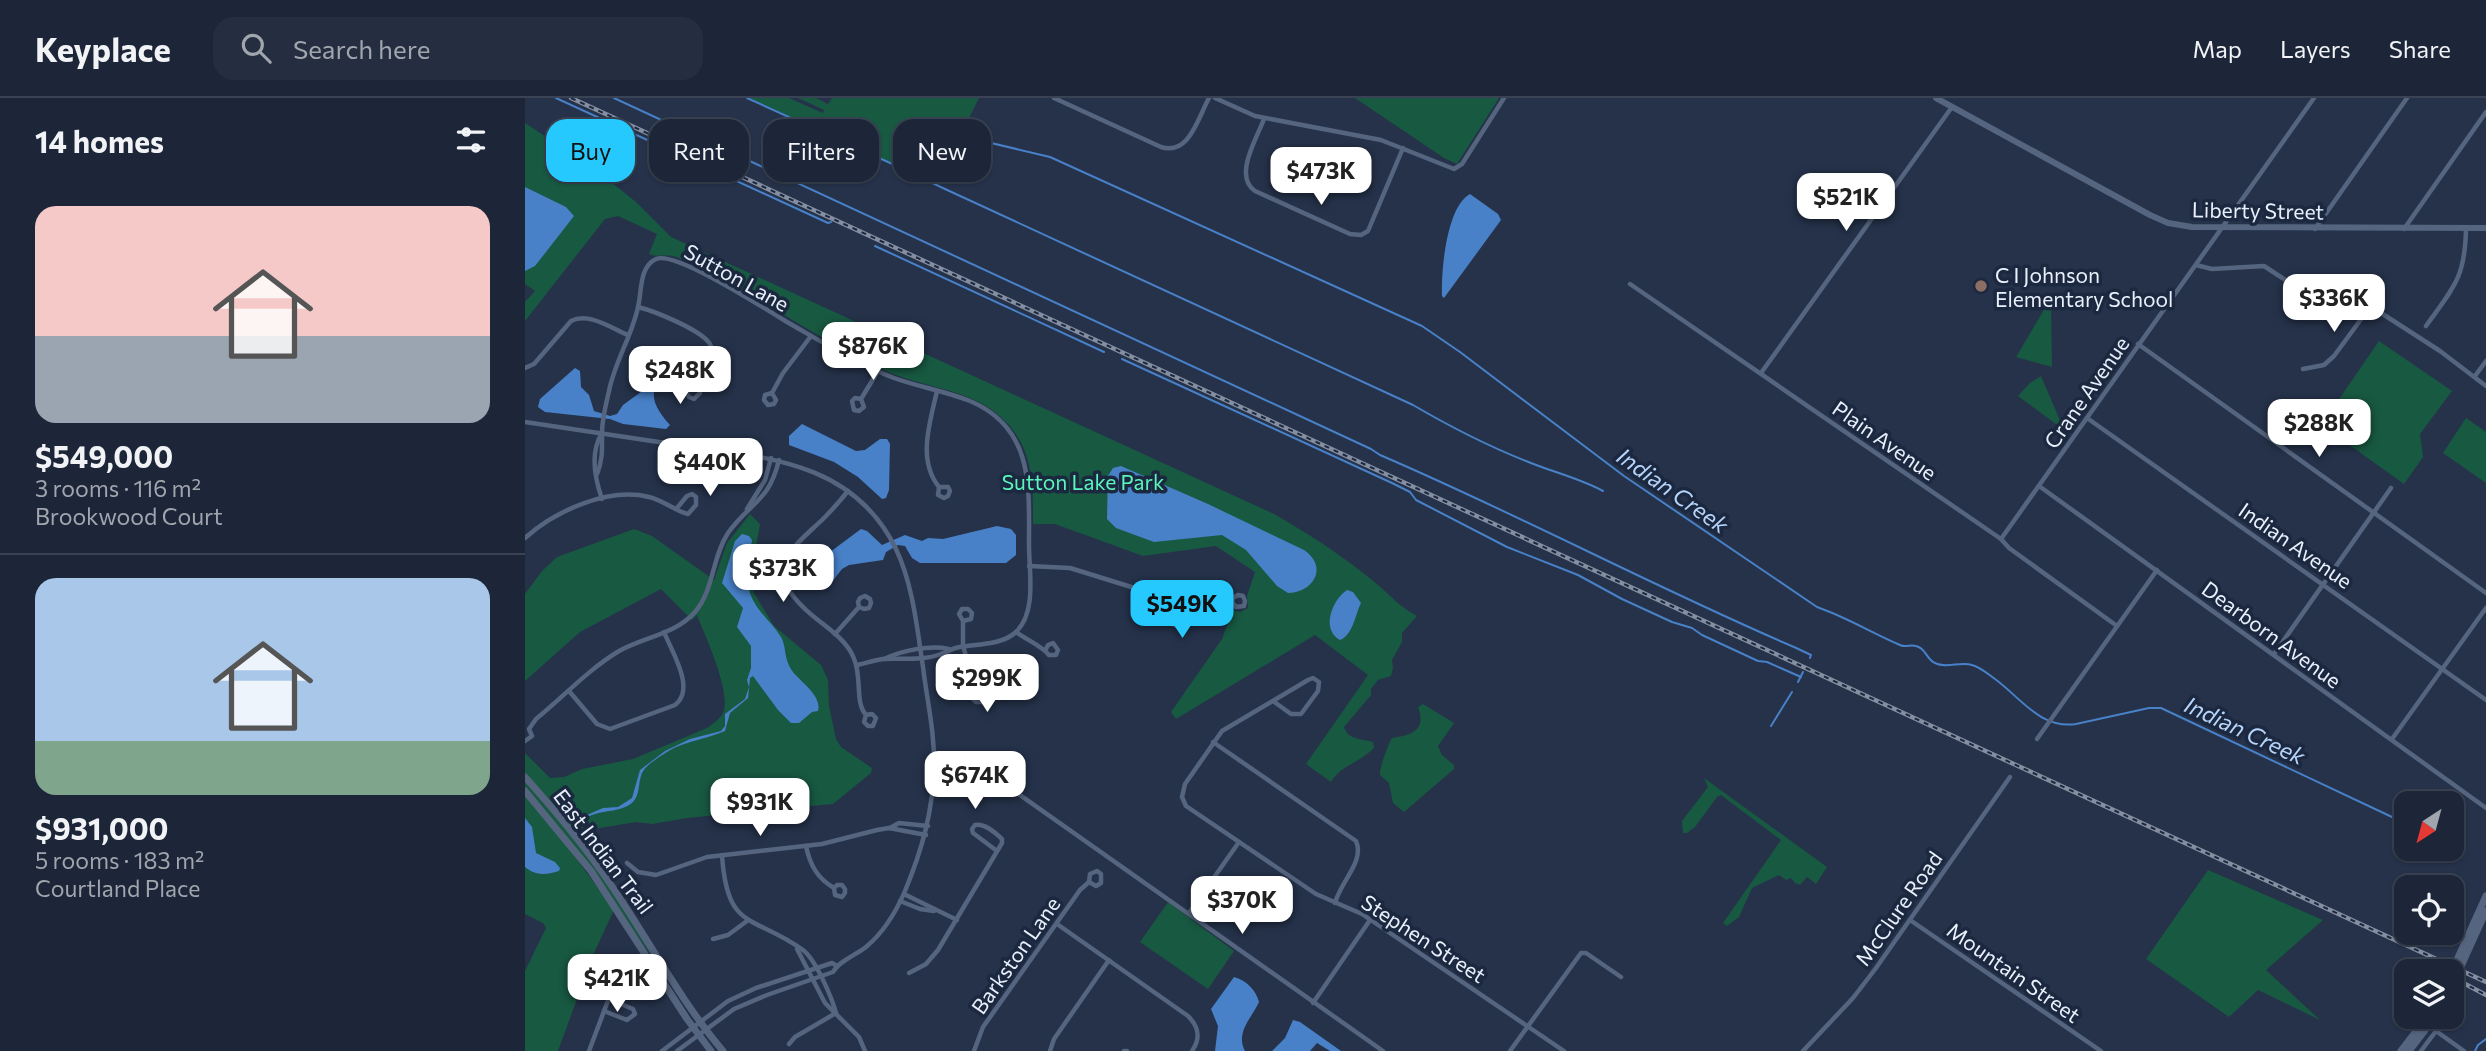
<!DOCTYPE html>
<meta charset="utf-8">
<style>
body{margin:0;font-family:Commissioner,sans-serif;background:#252e40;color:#f1f3f6;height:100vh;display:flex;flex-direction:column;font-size:26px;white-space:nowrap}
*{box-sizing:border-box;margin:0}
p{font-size:23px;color:#a0a5ae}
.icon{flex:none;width:38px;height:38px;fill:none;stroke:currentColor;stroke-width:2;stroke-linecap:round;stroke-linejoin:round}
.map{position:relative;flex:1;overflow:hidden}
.details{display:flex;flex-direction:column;background:#1c2638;width:525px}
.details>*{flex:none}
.hud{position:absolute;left:21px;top:21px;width:665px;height:63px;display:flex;gap:14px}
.needle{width:46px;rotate:216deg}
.controls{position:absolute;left:1869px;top:693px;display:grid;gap:14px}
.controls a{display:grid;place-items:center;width:70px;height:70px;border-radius:14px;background:#1c2638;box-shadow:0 2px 5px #0004,0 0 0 2px #3a4353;font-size:35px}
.price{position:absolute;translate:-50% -60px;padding:0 16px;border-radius:14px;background:#fff;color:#222;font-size:23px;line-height:46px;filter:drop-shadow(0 2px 4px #0008)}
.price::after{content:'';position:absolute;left:50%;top:42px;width:21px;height:16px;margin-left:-10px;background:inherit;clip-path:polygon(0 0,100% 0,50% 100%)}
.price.selected{background:#26c9fe;color:#111}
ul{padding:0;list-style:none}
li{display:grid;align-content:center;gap:14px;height:371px;padding:0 35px}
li+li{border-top:2px solid #3a4353}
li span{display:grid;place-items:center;height:217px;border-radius:21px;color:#555}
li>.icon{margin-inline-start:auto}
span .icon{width:126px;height:126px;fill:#fffc;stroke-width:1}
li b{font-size:30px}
h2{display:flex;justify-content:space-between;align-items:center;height:84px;padding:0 35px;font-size:30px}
.tag{padding:0 24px;border-radius:21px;background:#1c2638;box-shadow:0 2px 5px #0004,0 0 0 2px #3a4353;font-size:24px;line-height:63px}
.tag.selected{background:#26c9fe;color:#111}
header{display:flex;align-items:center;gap:42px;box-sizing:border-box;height:98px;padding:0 35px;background:#1c2638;border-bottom:2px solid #3a4353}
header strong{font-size:33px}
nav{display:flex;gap:38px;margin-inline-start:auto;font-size:24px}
.search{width:490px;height:63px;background:#252e40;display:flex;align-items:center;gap:18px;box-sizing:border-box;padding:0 24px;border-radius:21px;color:#a0a5ae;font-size:26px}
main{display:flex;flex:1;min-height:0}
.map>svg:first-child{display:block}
</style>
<header>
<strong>Keyplace</strong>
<div class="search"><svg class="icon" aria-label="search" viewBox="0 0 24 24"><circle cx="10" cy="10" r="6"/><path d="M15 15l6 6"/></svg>Search here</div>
<nav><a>Map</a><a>Layers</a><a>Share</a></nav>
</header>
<main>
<section class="details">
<h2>14 homes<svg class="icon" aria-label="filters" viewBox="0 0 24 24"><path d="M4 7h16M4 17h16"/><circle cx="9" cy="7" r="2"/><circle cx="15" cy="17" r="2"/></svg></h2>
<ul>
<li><span style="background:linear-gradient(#f6c9c9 60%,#9aa5b1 0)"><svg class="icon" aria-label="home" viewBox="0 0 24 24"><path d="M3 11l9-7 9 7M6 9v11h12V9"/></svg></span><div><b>$549,000</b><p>3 rooms · 116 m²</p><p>Brookwood Court</p></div></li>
<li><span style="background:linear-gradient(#a9c7e8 75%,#7fa58c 0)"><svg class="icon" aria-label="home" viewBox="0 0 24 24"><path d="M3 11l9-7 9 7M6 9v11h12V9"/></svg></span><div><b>$931,000</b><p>5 rooms · 183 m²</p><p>Courtland Place</p></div></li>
</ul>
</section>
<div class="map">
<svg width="1961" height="953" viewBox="0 0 1961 953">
<rect width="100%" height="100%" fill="#25324a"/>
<g fill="#185942">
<path d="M 224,0 L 264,0 L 298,15 L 299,12 L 273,0 L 291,0 L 303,6 L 307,0 L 454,0 L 435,38 C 413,38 404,63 396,80 Z"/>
<polygon points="830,0 974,0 932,66 919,60"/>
<path d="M 0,25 L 71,72 L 111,104 L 146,139 L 749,416 C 786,437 821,460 853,487 C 866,498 876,510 892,518 L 877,535 L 877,544 L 867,562 L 868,570 L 866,578 L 853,582 L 846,591 L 846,597 L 819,629 C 823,642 837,641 848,644 L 849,650 C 836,664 816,667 806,684 L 781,666 L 843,577 L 790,537 L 651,621 L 646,614 L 697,541 L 708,512 L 715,514 L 723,510 L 722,498 L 730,474 L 691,448 L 618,458 L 530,426 L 508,426 C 508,389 509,354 482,325 C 451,291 402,291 361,273 C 289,241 227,191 154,160 C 143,155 133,160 124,156 L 132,136 L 93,118 L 80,121 L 0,223 L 0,204 L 10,193 L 0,186 Z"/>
<polygon points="1523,205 1526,206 1527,269 1491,259"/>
<polygon points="1854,243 1927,293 1895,336 1898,359 1879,386 1812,338 1814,335 1799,323"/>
<polygon points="1516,278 1537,327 1535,329 1493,298 1505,285"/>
<polygon points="1941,320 1961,334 1961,385 1918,355"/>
<path d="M 225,416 L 235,426 L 226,477 L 229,495 L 249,528 L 296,567 L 303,582 L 304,608 L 311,641 L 316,649 L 347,670 L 346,675 L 308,706 L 162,720 L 127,726 L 111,724 L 51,734 L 0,675 L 0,655 L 25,680 L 39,679 L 57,671 L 108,661 L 182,630 C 188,626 195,621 198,615 C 207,595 180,538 172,517 L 167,522 L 136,491 L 55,534 L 0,583 L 0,496 L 17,473 L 32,459 L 109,431 L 127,438 L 189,482 L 202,445 Z"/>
<path d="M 898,606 L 929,625 L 913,648 L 917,657 L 929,667 L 929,671 L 879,714 L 868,705 L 864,685 L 855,677 C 854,671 863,646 867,640 C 886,637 902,633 893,609 Z"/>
<polygon points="1179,680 1302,769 1291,786 1282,779 1275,787 1270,785 1266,780 1261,782 1254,777 1227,790 1214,819 1202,828 1198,825 1256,742 1196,697 1192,699 1170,729 1162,735 1158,735 1157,723 1183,689"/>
<polygon points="0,683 55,748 88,794 168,919 65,768 0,689"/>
<polygon points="0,697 34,737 89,812 68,857 33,953 0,953 0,873 21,830 18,825 0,816"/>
<polygon points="1683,772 1798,822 1741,872 1795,922 1733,892 1704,919 1621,861"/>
<polygon points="643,804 709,853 683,891 615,844"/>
</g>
<g fill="#4881c8">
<polygon points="0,89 41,109 49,118 10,168 0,173"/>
<path d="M 945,96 L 973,116 L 976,122 L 919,200 L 917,198 C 916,174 921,109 945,96 Z"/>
<path d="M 131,255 L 137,255 L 143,262 C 128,291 120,299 145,327 L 141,331 L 98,326 L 85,321 L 20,314 L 13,309 L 15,301 L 50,270 L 55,273 L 56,289 L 64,297 L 69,313 L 85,318 L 92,316 L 98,307 L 116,294 L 124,267 Z"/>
<polygon points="277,326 331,353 340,352 355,341 362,341 365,346 364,392 361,400 357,401 333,379 309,364 264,347 264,338"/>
<path d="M 596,368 L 683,406 L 779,452 C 804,469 788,495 763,495 L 752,488 L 721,452 L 697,437 L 629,444 L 591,430 L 582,421 L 583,378 L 588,370 Z"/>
<polygon points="472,428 486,431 491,437 491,457 481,465 395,465 387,460 380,448 373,447 361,454 358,462 324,467 317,471 303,489 297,485 291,473 297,460 336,431 342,433 357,447 380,437 397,443 403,440 418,441"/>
<path d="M 217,436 L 224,438 L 227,442 C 225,460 219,476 225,495 C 231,513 246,523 256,539 C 262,550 258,560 268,574 C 277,585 297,598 293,613 L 287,614 L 274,625 L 266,625 L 253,612 L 228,578 L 225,580 L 223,600 L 205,615 L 200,633 C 180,642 157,643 139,656 C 131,661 118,669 116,678 C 113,687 115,696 108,704 C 97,714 80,712 67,717 C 59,720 57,725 48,723 L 78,710 L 93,709 L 107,700 L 115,672 L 140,653 L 165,641 L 196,633 L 200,628 L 200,616 L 220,601 L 224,589 L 222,582 L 226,570 L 226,548 L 212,529 L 218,510 L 197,485 L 210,443 Z"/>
<path d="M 822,492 L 828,494 L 836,505 C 830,517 828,537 815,542 C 795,531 808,501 822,492 Z"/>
<path d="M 0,720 L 7,729 L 11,755 L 30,764 L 35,770 L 34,773 C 20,777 11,778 0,769 Z"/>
<path d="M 709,879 C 721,882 731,892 734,904 C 727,920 710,934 720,953 L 690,953 L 693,928 L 686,911 Z"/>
<polygon points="768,922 775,924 816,953 805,953 792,945 785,953 747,953 760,940"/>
</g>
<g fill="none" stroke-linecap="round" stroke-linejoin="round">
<g stroke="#4881c8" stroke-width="2">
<polyline points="31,0 303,125 306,124"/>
<path d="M 89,0 L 846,351 L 855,357 C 995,417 1129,489 1269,549 L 1286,557 L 1285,560"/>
<polyline points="222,0 396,79"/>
<polyline points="350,148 579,254"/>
<polyline points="597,261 867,385 885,394 891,402 982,449 1053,477 1097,501 1147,524 1167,530 1177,537 1233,563 1242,564 1276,579"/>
<path d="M 1078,393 C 1054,380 1027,374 1001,363 C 963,348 924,328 888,307 L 420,91 L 397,80 C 408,57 416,38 445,40 L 525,59 L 897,228 L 935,254 L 1099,378 L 1292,509 C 1321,519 1347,535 1375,547 C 1381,550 1385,546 1391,548 C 1401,550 1401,561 1410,565 C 1422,571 1435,563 1447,567 C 1455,569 1463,576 1470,581 C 1496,600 1515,631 1551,626 L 1624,610 L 1636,610 L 1867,719 L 1881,721"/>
<polyline points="1273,584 1278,574"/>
<polyline points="1246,628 1267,594"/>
<polyline points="1950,953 1953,947 1961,941"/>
</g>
<g stroke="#56657f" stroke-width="4.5">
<path d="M 529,0 L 636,49 C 664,58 673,20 684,0"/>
<polyline points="690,0 730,18 856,42 929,71 937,66 979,0"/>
<path d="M 739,21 C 732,40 708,78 730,93 L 825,136 L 836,137 L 843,133 L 878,50"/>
<polyline points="1790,131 1882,0"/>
<polyline points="1879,131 1961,14"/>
<polyline points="1671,167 1687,171 1739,168 1774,191 1812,190 1822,193 1915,253 1961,288"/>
<polyline points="1105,186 1476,441 1484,450 1592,528"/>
<path d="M 113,209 C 129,213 180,233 186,248 C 191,261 181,280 173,289 L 175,295 L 169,301 L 164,299 L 161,293 L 164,289 L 173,289"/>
<path d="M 1901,228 C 1929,189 1940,180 1941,131"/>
<polyline points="1613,246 1961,495"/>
<path d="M 0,270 L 9,266 L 46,223 C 64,214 86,230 103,237"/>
<polyline points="1778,271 1799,267 1809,258 1845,209"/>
<polyline points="1236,275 1427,9"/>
<polyline points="1950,278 1961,263"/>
<path d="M 412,293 C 405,324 392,362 414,389 L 413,397 L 419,400 L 423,398 L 425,393 L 423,389 L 414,389"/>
<polyline points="247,295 251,302 249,306 243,307 239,302 240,297 247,295 258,275 286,238"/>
<polyline points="336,301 330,300 327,303 329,312 334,313 339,309 336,301 353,273"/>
<polyline points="1562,320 1961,602"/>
<path d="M 0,324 C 49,331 98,339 147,346 C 233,359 327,360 371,451 C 388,487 392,530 398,569 C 402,602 410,636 409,669 C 408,713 397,752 380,793 C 371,814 359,834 341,849 C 331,857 314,863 308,874 L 242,897 L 209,911 L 152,953"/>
<path d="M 77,335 C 65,354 70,381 77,401"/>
<path d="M 72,376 C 78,362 77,349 77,335 C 77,322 81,306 84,293 C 90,263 107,238 113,209 C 117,193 114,169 131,161 C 150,152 240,211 262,224 C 297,244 331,265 369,280 C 394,289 420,293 445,303 C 509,330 504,389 504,447 C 504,473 512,514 491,534 C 477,547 453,546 435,549 C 427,550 423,554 416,556 C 398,563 377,560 358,561 C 350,562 341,565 332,567"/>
<polyline points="1514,388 1961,710"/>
<path d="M 323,393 C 315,403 307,412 298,421 C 270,448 237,469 277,508 C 292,524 312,533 324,551 C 340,575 328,602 341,617 L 339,624 L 343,628 L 348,628 L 351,620 L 347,616 L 341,617"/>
<polyline points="222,411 240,382 246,360"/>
<path d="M 0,440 C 30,413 83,389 124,399 C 138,402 152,414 163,416 L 171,407 L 171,399 L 167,396 L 162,398 L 152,410"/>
<polyline points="1476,441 1789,0"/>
<polyline points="504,468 545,470 616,492 682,488 701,494 708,500 707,504 711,509 719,508 720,503 718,498 713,497 708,500"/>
<polyline points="649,490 652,517 647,522 649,527 654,529 659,527 660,521 657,517 652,517"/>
<polyline points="438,523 446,521 447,515 443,511 437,511 434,516 438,523 438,548 451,592 448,596 448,601 451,604 457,604 460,600 459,595 451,592"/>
<path d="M 491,534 C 502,542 517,548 524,557 L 531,557 L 533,552 L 528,545 L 523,547 L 521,551"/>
<polyline points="310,536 334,509 333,504 335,500 340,498 345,501 346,505 344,510 339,511 334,509"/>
<polyline points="1749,556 1866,390"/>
<path d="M 359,561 C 378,552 404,547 424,551"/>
<path d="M 44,593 L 72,626 L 85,631 L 150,607 C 171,591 147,554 139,534"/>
<polyline points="748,603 766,616 776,616 793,593 794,584 788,580 783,582 697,633 660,686 657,699 661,708 791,796 837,816 1039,953"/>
<polyline points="1512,641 1632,472"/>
<polyline points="1867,641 1961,510"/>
<path d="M 0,643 L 7,638 L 4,631 L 11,621 C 38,599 64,571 94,553 C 119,539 151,536 170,514 C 189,492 187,459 203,435 C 225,404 244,404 254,362"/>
<path d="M 688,644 L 831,743 C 840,763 816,783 810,805"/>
<polyline points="410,667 451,672 478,685 858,953"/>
<polyline points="365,730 374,725 403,728"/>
<path d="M 281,748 C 285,767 292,780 309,790 L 310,797 L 317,799 L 320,795 L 320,791 L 317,787 L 312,787 L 309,790"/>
<path d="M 197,757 C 202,834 228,816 278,852 C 291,862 307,900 311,915"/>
<polyline points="102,765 113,774 131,777 182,759 297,746 352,732 364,730 401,737"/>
<polyline points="379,796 432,822"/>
<polyline points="375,803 395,811 409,813"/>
<polyline points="664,815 714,744"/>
<polyline points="1385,822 1576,953"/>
<path d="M 532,826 L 663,918 C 674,929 676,940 667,953"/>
<polyline points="188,841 203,837 222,823"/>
<polyline points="272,851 300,905 334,939 340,953"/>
<path d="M 384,875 L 401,866 L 413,852 L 477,745 L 477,741 C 471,735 459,725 450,727 L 447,731 L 448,735 L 472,753"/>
<polyline points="788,905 845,822"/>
<polyline points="79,913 102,922 110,916 108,911 84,901"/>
<polyline points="264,946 270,939 311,915"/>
<polyline points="64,953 90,884 102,867"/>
<polyline points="137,953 203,903 231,890 307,865 312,868"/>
<polyline points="449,953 458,929 555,792 564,784 565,776 572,773 576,776 576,785 571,788 564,784"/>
<polyline points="525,953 529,941 584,862"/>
<polyline points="599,953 602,953"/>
<polyline points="985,953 1056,855 1061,855 1096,879"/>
<polyline points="1278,953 1328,900 1351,870 1485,679"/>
<polyline points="1896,953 1911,933 1939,953"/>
</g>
<polyline stroke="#56657f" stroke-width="6" points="1411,0 1625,117 1643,125 1667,129 1961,130"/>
<g stroke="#56657f" stroke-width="7">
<path d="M 0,679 C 35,718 68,758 96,802 C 129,852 159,907 198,953"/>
<polyline points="0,693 66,773 162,921 186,953"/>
<polyline points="1927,873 1961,798"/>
<polyline points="1927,888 1961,813"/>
<polyline points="1876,953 1902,919"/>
<polyline points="1884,953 1910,919"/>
</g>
<defs>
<g id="rail">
<polyline points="46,0 1961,884"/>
<polyline points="1927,879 1961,897"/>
</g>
</defs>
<use href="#rail" stroke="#848ea0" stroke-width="4.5"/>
<use href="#rail" stroke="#1b283f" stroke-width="2" stroke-dasharray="5" stroke-linecap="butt"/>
</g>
<circle fill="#8d6e63" stroke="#1b283f" stroke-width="2.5" cx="1456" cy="188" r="7"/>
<g text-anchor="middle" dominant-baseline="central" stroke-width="7" stroke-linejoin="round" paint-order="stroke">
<g font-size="21" fill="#e9f0fc" stroke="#1b283f">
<text transform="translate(1733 112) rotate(1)">Liberty Street</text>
<text transform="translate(212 179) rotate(29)">Sutton Lane</text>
<text transform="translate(1561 294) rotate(-55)">Crane Avenue</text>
<text transform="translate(1360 342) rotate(35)">Plain Avenue</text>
<text transform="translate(1771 447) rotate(35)">Indian Avenue</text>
<text transform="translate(1747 536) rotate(36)">Dearborn Avenue</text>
<text transform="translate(79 753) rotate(53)">East Indian Trail</text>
<text transform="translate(1373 810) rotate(-55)">McClure Road</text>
<text transform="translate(899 840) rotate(33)">Stephen Street</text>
<text transform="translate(490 857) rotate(-55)">Barkston Lane</text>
<text transform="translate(1489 874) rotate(35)">Mountain Street</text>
</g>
<g font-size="21" fill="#e9f0fc" stroke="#1b283f" text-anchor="start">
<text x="1470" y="176">C I Johnson<tspan x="1470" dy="24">Elementary School</tspan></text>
</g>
<g font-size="21" fill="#5af6bc" stroke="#1b283f">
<text x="558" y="383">Sutton Lake Park</text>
</g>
<g font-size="23" font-style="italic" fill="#b6d4fa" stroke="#1b283f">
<text transform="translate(1148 392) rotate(35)">Indian Creek</text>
<text transform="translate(1720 632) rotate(25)">Indian Creek</text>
</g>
</g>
</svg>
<div class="controls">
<a><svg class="needle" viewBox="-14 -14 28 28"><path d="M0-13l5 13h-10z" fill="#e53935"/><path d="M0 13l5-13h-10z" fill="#a0a5ae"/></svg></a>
<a><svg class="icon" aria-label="locate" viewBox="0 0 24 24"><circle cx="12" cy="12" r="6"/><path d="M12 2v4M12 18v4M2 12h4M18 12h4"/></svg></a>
<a><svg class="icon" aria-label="layers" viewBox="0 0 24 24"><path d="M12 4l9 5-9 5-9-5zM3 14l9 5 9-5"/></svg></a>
</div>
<b class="price" style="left:796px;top:109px">$473K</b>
<b class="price" style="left:1321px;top:135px">$521K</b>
<b class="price" style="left:1809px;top:236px">$336K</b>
<b class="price" style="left:348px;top:284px">$876K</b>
<b class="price" style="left:155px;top:308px">$248K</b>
<b class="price" style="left:1794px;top:361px">$288K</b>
<b class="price" style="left:185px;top:400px">$440K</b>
<b class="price" style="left:258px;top:506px">$373K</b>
<b class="price selected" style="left:657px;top:542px">$549K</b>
<b class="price" style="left:462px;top:616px">$299K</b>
<b class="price" style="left:450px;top:713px">$674K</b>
<b class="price" style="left:235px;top:740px">$931K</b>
<b class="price" style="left:717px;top:838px">$370K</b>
<b class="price" style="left:92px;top:916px">$421K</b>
<div class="hud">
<a class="tag selected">Buy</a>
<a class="tag">Rent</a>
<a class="tag">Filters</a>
<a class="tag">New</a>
</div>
</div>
</main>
